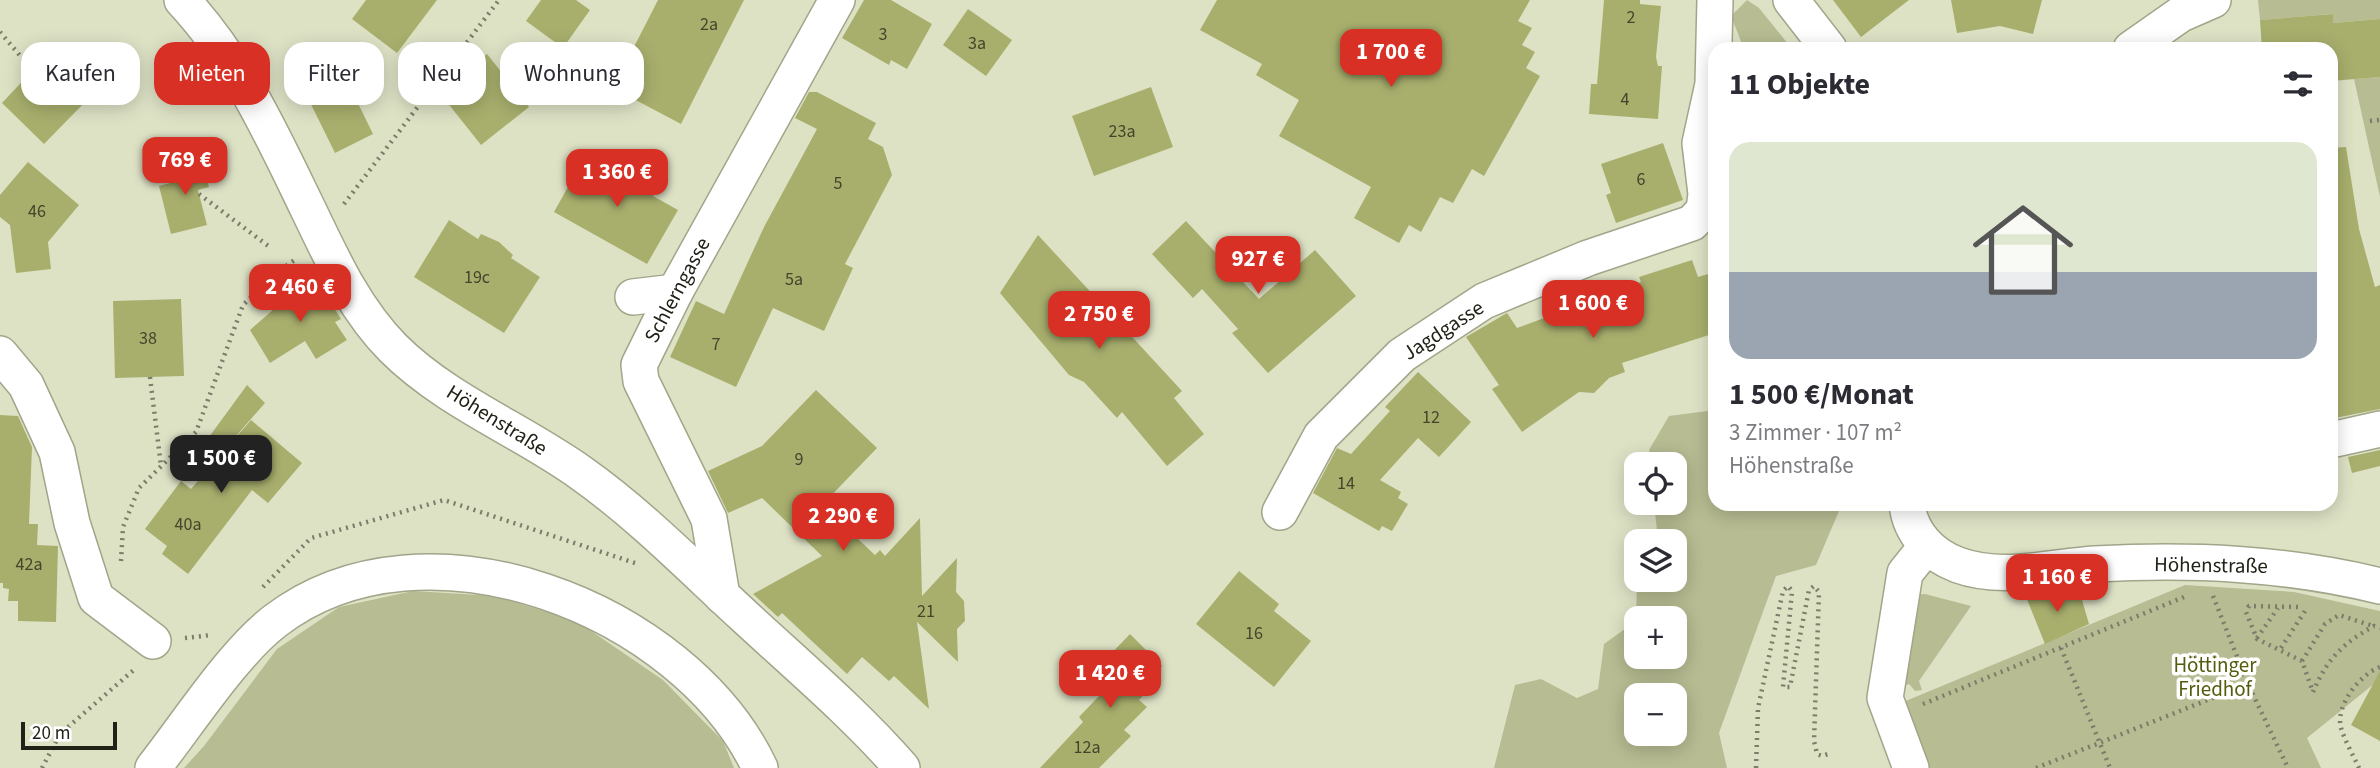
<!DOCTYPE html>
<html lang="de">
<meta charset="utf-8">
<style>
body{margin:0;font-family:"Source Sans 3",sans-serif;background:#f2f2f3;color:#2b2b33;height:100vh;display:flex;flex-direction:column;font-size:26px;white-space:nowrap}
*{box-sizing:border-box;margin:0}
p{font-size:23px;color:#7c7c81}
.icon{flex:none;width:38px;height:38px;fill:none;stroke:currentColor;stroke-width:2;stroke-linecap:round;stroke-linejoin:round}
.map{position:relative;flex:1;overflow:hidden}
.panel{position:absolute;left:1708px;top:42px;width:630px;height:469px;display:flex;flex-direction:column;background:#fff;border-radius:21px;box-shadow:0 4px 18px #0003}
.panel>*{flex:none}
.top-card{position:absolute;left:21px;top:42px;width:665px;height:63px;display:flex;gap:14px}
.buttons{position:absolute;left:1624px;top:452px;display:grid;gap:14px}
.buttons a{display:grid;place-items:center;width:63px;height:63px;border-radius:14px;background:#fff;box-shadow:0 4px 18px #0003;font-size:35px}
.scale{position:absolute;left:21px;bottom:18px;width:96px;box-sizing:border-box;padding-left:7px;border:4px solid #212217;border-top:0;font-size:19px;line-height:24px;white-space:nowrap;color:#212217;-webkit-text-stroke:5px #fff;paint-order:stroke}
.price{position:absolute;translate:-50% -60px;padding:0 16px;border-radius:14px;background:#d93025;color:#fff;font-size:23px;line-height:46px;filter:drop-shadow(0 2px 4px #0008)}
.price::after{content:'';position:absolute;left:50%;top:42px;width:21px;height:16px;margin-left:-10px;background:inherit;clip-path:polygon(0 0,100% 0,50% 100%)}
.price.current{background:#222;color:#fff}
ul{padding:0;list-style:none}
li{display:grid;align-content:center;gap:14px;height:371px;padding:0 21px}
li span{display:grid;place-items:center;height:217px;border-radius:21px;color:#555}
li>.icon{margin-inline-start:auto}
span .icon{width:126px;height:126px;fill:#fffc;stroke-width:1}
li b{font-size:30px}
h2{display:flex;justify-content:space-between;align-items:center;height:84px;padding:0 21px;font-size:30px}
.tag{padding:0 24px;border-radius:21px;background:#fff;box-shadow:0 4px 18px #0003;font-size:24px;line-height:63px}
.tag.current{background:#d93025;color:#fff}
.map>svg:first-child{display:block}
</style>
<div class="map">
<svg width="2380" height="768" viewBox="0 0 2380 768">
<rect width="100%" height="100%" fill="#dee2c5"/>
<g fill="#b7bc92" fill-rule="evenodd">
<polygon points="1747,0 1759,8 1792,49 1744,49 1731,16"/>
<polygon points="2258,0 2380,0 2380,19 2333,23 2332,14 2260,20"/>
<polygon points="2380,77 2380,197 2354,79"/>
<path d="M 1715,410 L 1715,504 L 1842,504 L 1816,565 L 1776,576 L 1719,733 L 1727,768 L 1494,768 L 1515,685 L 1541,679 L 1577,698 L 1598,689 L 1604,644 L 1636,621 L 1636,656 L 1675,656 L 1675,618 L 1636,618 L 1637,579 L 1675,579 L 1675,541 L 1658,541 L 1654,502 L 1675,502 L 1675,464 L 1651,464 L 1649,450 L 1669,416 ZM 1636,695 L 1675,695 L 1675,733 L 1636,733 Z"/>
<polygon points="2185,585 2294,592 2380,611 2380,679 2307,738 2321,768 1921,768 1896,705"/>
<polygon points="413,591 496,596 578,622 663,680 723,741 734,768 184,768 204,746 277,649 339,607"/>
<polygon points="1925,594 1971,606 1919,681 1922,690 1915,691 1909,684 1893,690 1912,595"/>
</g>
<g fill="#a8af6d">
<polygon points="366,0 437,0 397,53 352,19"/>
<polygon points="541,0 576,0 590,10 563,48 526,21"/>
<polygon points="658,0 744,0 681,124 613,88"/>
<polygon points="864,0 891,0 932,24 907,69 891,60 889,65 842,38"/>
<polygon points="1217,0 1530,0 1518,21 1532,28 1522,45 1535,52 1526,68 1540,76 1484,176 1472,169 1453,203 1440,197 1421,232 1409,225 1399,243 1354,218 1371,187 1279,136 1299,100 1256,75 1262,64 1200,30"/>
<polygon points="1604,0 1640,0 1640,4 1661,6 1656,57 1658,66 1662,66 1658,119 1589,114 1591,84 1597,84"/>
<polygon points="1833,0 1909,0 1861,37"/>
<polygon points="1951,0 2042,0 2033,34 2000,26 1957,33"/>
<polygon points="968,9 1012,40 986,76 943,45"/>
<polygon points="2333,14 2333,23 2380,19 2380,77 2331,81 2331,49 2262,49 2260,20"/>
<polygon points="487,54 529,107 481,145 439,92"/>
<polygon points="47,55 90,97 44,144 2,103"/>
<polygon points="331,64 345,92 351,89 373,134 335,153 299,80"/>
<polygon points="1151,87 1173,147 1094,176 1072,116"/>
<polygon points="809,92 817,92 876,123 868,139 883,147 892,175 845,264 853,268 824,331 773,308 736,387 670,357 696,301 724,314 764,227 817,129 795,118"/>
<polygon points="1663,143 1683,200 1616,223 1606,195 1611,193 1601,164"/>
<polygon points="2346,147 2359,229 2375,287 2380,285 2380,409 2335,418 2331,403 2331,148"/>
<polygon points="584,158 613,174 616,168 638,175 656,190 653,196 678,210 647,264 554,212"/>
<polygon points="201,159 209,187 198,190 207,225 171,234 159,186 174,182 170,167"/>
<polygon points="28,162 79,205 48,242 51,269 16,273 10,225 0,217 0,195"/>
<polygon points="449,220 478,239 481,234 499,242 513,255 511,258 540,277 504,333 414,277"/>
<polygon points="1186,221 1259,299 1315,250 1356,296 1268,373 1232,333 1238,329 1202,289 1193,298 1152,254"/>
<polygon points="1038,235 1182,391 1174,398 1204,434 1167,466 1122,412 1117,418 1084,382 1069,375 1000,293"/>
<polygon points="1692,260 1698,277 1715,272 1715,307 1708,310 1715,333 1622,363 1625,372 1609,378 1594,393 1579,392 1522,432 1492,389 1499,385 1466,337 1507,313 1517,328 1641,282 1639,277"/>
<polygon points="313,275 341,319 335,322 347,340 316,359 305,341 270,363 250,330"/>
<polygon points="181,299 184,376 115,378 113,301"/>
<polygon points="1418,372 1471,422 1439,457 1418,438 1380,480 1401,492 1398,498 1408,504 1392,531 1382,526 1379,531 1313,493 1337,448 1351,454 1390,411 1385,407"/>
<polygon points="247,385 265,403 215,460 201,448"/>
<polygon points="816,390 877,448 822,505 875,555 880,550 885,556 920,518 922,596 957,558 956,592 964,601 965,621 957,629 958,662 917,622 929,709 894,676 889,681 862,657 847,674 782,613 778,617 753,594 822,556 762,498 728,513 708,471 762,446"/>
<polygon points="0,415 18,416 32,447 29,524 38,524 37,545 58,546 56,622 18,621 18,601 8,601 9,589 3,588 3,583 0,583"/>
<polygon points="251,420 302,463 268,503 252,490 188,574 162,554 167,546 145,529 181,481 191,489"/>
<polygon points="2380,450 2380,466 2352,473 2348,457"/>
<polygon points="1239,571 1279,604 1274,611 1311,641 1274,687 1196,624"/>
<polygon points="2045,590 2055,601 2080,593 2089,624 2045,644 2024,592"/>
<polygon points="1130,634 1162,666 1155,673 1161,677 1139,700 1147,707 1124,730 1131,736 1099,768 1040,768 1083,722 1079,717 1100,695 1094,688 1115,665 1107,658"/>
<polygon points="2380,671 2380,741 2351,725"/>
</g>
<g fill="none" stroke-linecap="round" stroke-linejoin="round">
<defs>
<g id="minor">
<path d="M 182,0 C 239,61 273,137 309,211 C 332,259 355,310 393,348 C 446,401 521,430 581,473 C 639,514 691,567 743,615 C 797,665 854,713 902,768"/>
<polyline points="1791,0 1829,49"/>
<polyline points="2131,49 2181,14 2213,0"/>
<polyline points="633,297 675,292"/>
<polyline points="0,354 26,385 57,452 72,523 96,598 153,641"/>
<polyline points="2331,440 2380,429"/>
<path d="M 1907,504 C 1910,533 1931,555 1958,565 C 2002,581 2050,567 2095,564 C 2192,559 2286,563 2380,586"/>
<polyline points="1280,512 1321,436 1402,355 1484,301 1588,258 1692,223 1704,210 1706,194 1700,143 1713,84 1715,0"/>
<polyline points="722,596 709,519 641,381 639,365 675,292 837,0"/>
<path d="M 153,768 C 187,725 233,653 275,621 C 425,506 685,609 760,768"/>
<polyline points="1911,768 1885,698 1905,573 1926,547"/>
</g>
</defs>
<use href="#minor" stroke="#a1a589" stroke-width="38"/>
<g stroke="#7b7d6a" stroke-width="4.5" stroke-dasharray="2 5" stroke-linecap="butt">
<polyline points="0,32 33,71"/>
<polyline points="2370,121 2380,120"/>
<polyline points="199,194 271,248"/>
<polyline points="344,204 499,0"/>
<polyline points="150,377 161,466"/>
<polyline points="121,561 123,527 139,488 196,432 243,305 275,274 296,259"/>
<polyline points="263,587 311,538 444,500 635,563"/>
<polyline points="2213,596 2248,684 2288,768"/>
<polyline points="2298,607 2249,606 2246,612 2257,639 2302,661 2313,692"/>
<polyline points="185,638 211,635"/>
<polyline points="2257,638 2278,608"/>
<polyline points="2061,648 2110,768"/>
<polyline points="2281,648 2307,608"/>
<polyline points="2302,661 2325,624 2339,615 2373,626"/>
<path d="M 2313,692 C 2327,659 2343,643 2374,626 L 2380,628"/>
<polyline points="1923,704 2184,597"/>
<polyline points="42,768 60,734 136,668"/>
<polyline points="1756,768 1758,708 1783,591 1788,586 1792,591 1783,687 1790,687 1809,590 1814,586 1819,592 1814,741 1817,754 1822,756 1831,753"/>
<polyline points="2036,768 2248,684"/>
<path d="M 2359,768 C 2353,755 2345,741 2341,728 C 2335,706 2360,674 2380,667"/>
</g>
<use href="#minor" stroke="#fff" stroke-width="35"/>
</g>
<g text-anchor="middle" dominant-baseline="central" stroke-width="7" stroke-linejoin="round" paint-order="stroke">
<g font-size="18" fill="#43452c">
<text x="1631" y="17">2</text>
<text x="709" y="24">2a</text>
<text x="883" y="34">3</text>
<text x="977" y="43">3a</text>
<text x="1625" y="99">4</text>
<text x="1122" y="131">23a</text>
<text x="1641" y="179">6</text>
<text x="838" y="183">5</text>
<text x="37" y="211">46</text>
<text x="477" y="277">19c</text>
<text x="794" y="279">5a</text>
<text x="148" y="338">38</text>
<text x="716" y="344">7</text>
<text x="1431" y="417">12</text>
<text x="799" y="459">9</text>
<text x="1346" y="483">14</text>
<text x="188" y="524">40a</text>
<text x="29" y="564">42a</text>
<text x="926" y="611">21</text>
<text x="1254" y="633">16</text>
<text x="1087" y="747">12a</text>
</g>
<g font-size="21" fill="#212217" stroke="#fff">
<text transform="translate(677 290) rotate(-62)">Schlerngasse</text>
<text transform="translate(1443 330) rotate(-33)">Jagdgasse</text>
<text transform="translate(497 420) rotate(32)">Höhenstraße</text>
<text transform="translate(2211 565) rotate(1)">Höhenstraße</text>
</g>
<g font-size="21" fill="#565b0e" stroke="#fff">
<text x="2215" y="665">Höttinger<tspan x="2215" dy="24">Friedhof</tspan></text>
</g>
</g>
</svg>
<div class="buttons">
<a><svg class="icon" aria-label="locate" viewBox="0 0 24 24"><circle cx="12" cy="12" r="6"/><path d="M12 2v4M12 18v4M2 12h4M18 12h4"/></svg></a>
<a><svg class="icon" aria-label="layers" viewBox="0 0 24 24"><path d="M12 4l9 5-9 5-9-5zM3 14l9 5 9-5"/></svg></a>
<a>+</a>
<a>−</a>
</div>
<div class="scale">20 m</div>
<b class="price" style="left:1391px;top:89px">1 700 €</b>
<b class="price" style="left:185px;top:197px">769 €</b>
<b class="price" style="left:617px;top:209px">1 360 €</b>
<b class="price" style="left:1258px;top:296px">927 €</b>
<b class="price" style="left:300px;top:324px">2 460 €</b>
<b class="price" style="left:1593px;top:340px">1 600 €</b>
<b class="price" style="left:1099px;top:351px">2 750 €</b>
<b class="price current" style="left:221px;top:495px">1 500 €</b>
<b class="price" style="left:843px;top:553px">2 290 €</b>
<b class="price" style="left:2057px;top:614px">1 160 €</b>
<b class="price" style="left:1110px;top:710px">1 420 €</b>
<div class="top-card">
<a class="tag">Kaufen</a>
<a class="tag current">Mieten</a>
<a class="tag">Filter</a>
<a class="tag">Neu</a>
<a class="tag">Wohnung</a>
</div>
<section class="panel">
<h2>11 Objekte<svg class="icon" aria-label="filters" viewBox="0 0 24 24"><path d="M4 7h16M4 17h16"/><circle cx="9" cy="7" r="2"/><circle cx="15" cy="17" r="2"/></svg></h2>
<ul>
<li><span style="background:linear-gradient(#dfe7d0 60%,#9aa5b1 0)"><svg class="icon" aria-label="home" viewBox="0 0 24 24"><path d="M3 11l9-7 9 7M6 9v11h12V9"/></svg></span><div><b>1 500 €/Monat</b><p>3 Zimmer · 107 m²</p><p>Höhenstraße</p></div></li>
</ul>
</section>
</div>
